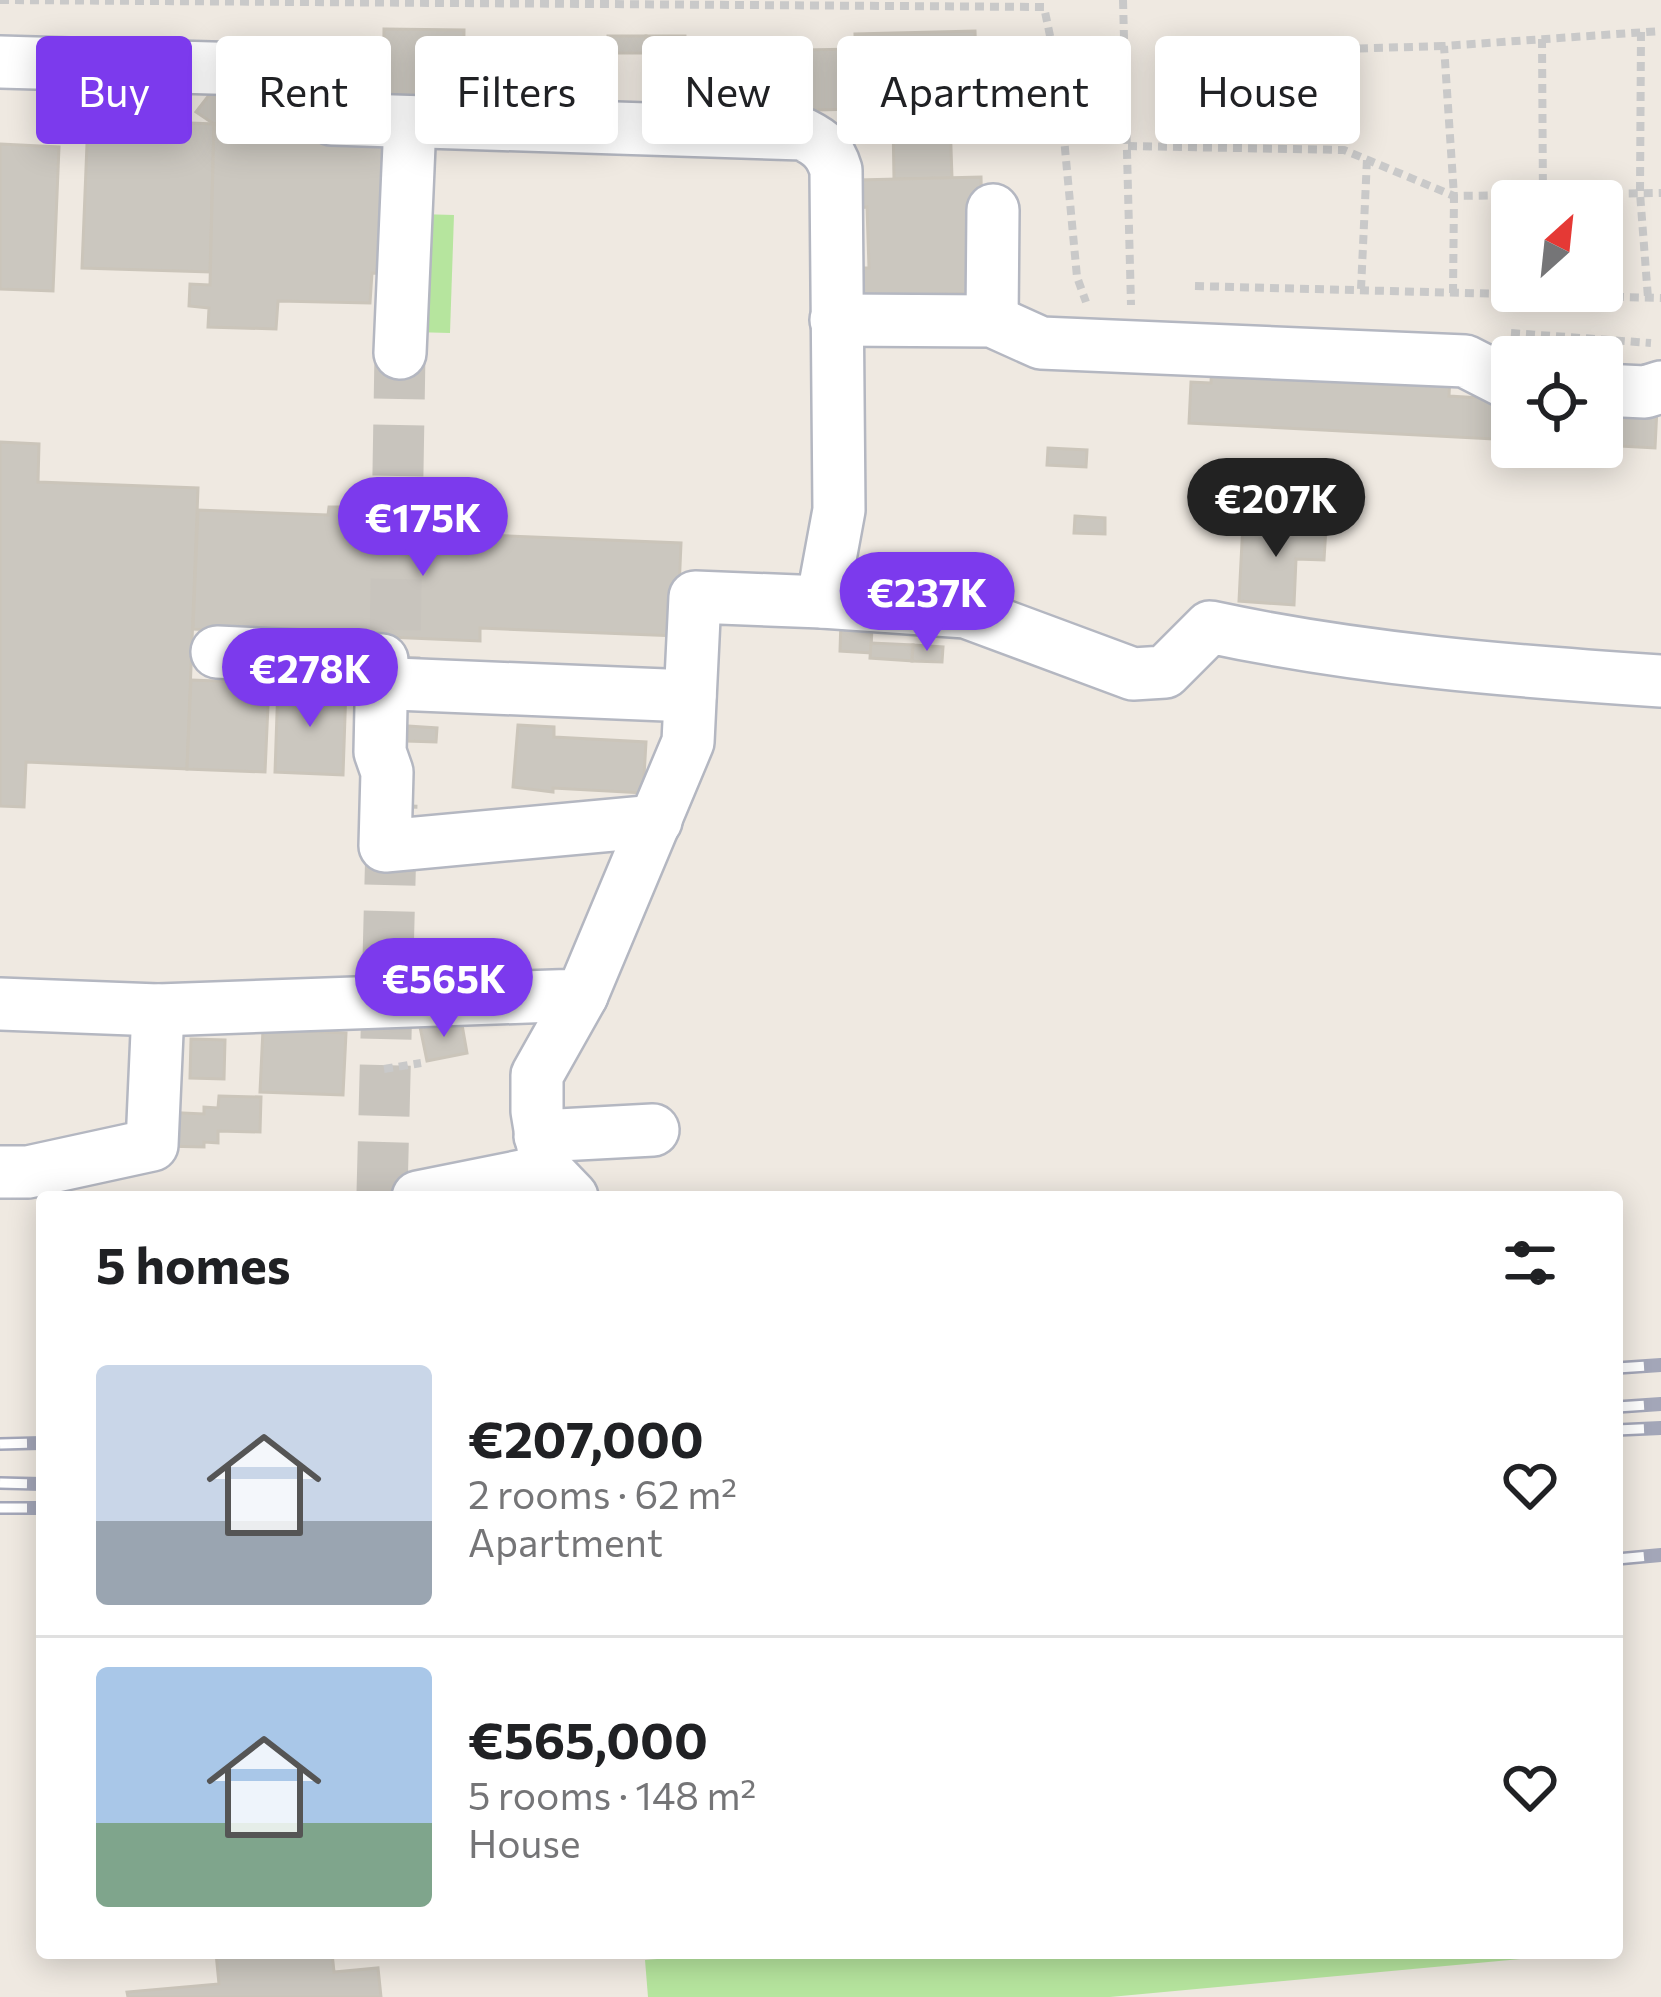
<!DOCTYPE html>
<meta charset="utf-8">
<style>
body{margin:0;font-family:Commissioner,sans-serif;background:#f2f2f2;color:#202124;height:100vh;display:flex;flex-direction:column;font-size:45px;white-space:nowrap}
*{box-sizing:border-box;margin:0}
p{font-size:39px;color:#757577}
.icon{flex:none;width:66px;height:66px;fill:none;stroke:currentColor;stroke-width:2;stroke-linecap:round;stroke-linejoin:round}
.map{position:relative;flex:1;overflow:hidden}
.sheet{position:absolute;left:36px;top:1191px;width:1587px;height:768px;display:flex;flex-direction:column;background:#fff;border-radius:12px;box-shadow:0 6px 30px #0003}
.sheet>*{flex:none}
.hud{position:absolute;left:36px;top:36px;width:1590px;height:108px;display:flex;gap:24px}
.needle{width:78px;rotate:27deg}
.buttons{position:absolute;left:1491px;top:180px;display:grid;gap:24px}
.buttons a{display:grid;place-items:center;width:132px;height:132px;border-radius:12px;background:#fff;box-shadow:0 6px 30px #0003;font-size:60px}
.price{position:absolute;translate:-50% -102px;padding:0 27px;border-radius:42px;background:#7c3aed;color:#fff;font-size:39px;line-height:78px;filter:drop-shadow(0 3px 6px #0008)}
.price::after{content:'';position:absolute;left:50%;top:72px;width:36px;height:27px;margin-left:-18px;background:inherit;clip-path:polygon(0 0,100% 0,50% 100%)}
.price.selected{background:#222;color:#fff}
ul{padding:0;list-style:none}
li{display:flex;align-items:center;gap:36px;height:300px;padding:0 60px}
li+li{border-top:3px solid #e0e0e0}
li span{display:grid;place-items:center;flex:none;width:336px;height:240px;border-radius:12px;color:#555}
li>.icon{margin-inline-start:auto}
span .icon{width:144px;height:144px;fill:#fffc;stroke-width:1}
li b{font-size:51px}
h2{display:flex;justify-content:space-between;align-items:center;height:144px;padding:0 60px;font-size:51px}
.pill{padding:0 42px;border-radius:12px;background:#fff;box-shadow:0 6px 30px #0003;font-size:42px;line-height:108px}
.pill.selected{background:#7c3aed;color:#fff}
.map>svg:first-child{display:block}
</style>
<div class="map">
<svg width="1661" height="1997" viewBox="0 0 1661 1997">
<rect width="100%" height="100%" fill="#efe9e1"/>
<g fill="#b6e59e">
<polygon points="419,214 454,215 450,333 413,332"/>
<polygon points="731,1953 1531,1953 1531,1958 1110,1997 648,1997 645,1960"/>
</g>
<g fill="#cbc7bf" stroke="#cbc5ba" stroke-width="3">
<polygon points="384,29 464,30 463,110 383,109"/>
<polygon points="975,31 978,118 857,122 855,34"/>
<rect x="608" y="36" width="38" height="17"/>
<polygon points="646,36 685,36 686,53 646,53"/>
<polygon points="855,49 857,109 693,113 692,52"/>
<polygon points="246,89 246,125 214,124 196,112 213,90"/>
<polygon points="88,119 214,124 210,272 82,268"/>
<polygon points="950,119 952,178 894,179 893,121"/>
<polygon points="214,124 398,130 395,274 372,273 370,303 278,301 276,329 208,327 209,308 189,306 190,284 210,285"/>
<polygon points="0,144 59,147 53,291 0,289"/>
<polygon points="981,177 984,293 861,296 860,268 869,268 867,207 858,208 858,180"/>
<polygon points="1212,362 1450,376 1449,396 1512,400 1512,440 1189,423 1191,382 1211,383"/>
<polygon points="1602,405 1657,408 1655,448 1602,445"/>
<polygon points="0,442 39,444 38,482 198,488 187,769 26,762 24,807 0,806"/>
<polygon points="1048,448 1087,450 1086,467 1047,465"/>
<polygon points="329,507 346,507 345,516 484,522 484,535 681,543 677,636 480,628 480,641 193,629 198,510 328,515"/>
<polygon points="1075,516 1105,518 1105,534 1074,533"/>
<polygon points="1243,522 1326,527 1324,560 1296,559 1294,605 1239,601"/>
<polygon points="841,620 872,623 871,653 840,651"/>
<polygon points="871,643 913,645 912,661 870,658"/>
<polygon points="913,645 943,647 942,662 912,661"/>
<polygon points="191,680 269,683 265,772 187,769"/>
<polygon points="278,684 346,687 343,775 275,772"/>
<polygon points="518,725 554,727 554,737 646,742 643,793 553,788 553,792 513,787"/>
<polygon points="408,726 437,728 436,742 407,741"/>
<polygon points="461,1019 467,1053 427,1061 420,1027"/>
<polygon points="263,1029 346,1033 343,1095 260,1092"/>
<polygon points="191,1039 225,1040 224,1079 190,1078"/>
<polygon points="219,1096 261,1097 260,1132 218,1131 218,1143 204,1142 204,1147 162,1146 163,1112 204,1114 204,1107 218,1108"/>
<polygon points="216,1953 332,1953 334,1972 378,1968 381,1997 128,1997 127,1992 219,1984"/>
</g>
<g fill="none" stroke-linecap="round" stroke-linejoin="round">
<g stroke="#c8c4bd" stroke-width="51" stroke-dasharray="51 26" stroke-linecap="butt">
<polyline points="394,707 400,353"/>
<polyline points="382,1193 392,804"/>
</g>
<defs>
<g id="minor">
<path d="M 0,62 L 281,70 L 332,119 L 803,134 C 821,143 830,150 836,170 L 839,510 L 822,602 L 695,597 L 688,742 L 582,995 L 158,1010 L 0,1004"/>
<polyline points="836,320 992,321 1041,343 1465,361 1512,385"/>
<polyline points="992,321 993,210"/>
<polyline points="400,353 410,122"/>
<polyline points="1602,390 1645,392 1661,387"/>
<path d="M 822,602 L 966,612 L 1133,674 L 1165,672 L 1210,627 C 1359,659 1509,671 1661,681"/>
<polyline points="217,652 382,660 380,752 387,772 385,846 656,821"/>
<polyline points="395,684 690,696"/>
<polyline points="540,1136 653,1130"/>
<polyline points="0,1172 28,1172 152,1145 158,1010"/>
<polyline points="418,1197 547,1171"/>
<polyline points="572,1197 547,1171 537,1111 537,1075 582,995"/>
</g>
</defs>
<use href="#minor" stroke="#b4b7c1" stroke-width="56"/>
<g stroke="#c9c9c9" stroke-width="8" stroke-dasharray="9 6" stroke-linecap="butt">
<polyline points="0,0 1044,7 1058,74 1077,277 1086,302"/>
<polyline points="1123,0 1131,305"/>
<polyline points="1641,32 1640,193 1648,298"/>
<polyline points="1542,39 1543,201"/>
<polyline points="1269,51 1444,46"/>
<polyline points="1128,146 1344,150 1454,196 1661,193"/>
<polyline points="1195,286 1661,298"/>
<polyline points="1361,289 1367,159"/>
<polyline points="1453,293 1454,196 1444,46 1661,31"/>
<polyline points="1511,333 1651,343"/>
<polyline points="400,508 432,509"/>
<polyline points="384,1069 421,1063"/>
</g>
<use href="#minor" stroke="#fff" stroke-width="51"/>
<defs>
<g id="rail">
<polyline points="1617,1368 1661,1365"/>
<polyline points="1617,1407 1661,1404"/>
<polyline points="1617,1430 1661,1428"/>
<polyline points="0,1444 42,1443"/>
<polyline points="0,1483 42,1484"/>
<polyline points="0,1508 42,1508"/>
<polyline points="1617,1559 1661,1555"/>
</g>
</defs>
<use href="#rail" stroke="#a3a6b8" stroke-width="14"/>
<use href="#rail" stroke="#fff" stroke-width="9" stroke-dasharray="27" stroke-linecap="butt"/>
</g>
</svg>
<div class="buttons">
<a><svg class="needle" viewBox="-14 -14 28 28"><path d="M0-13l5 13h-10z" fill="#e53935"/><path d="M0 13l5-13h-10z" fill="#757577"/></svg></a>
<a><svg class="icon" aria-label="locate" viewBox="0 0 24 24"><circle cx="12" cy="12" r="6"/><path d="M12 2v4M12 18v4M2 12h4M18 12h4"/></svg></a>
</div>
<b class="price selected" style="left:1276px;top:560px">€207K</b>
<b class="price" style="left:423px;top:579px">€175K</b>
<b class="price" style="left:927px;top:654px">€237K</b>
<b class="price" style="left:310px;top:730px">€278K</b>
<b class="price" style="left:444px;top:1040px">€565K</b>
<div class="hud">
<a class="pill selected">Buy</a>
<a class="pill">Rent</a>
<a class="pill">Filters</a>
<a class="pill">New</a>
<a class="pill">Apartment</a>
<a class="pill">House</a>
</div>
<section class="sheet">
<h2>5 homes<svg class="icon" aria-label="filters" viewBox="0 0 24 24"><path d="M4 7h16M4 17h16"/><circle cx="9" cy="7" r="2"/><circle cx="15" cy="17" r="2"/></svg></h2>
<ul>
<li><span style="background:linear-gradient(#c9d6e8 65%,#9aa5b1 0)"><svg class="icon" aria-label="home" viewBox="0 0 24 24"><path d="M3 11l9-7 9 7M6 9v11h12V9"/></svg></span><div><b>€207,000</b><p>2 rooms · 62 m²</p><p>Apartment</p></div><svg class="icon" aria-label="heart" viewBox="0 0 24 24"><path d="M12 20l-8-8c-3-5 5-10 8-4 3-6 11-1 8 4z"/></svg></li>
<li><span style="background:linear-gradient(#a9c7e8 65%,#7fa58c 0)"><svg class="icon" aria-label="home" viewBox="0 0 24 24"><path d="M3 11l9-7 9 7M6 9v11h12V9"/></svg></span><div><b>€565,000</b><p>5 rooms · 148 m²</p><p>House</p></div><svg class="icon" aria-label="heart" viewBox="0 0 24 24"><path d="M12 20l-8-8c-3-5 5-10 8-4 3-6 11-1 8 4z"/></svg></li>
</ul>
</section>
</div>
